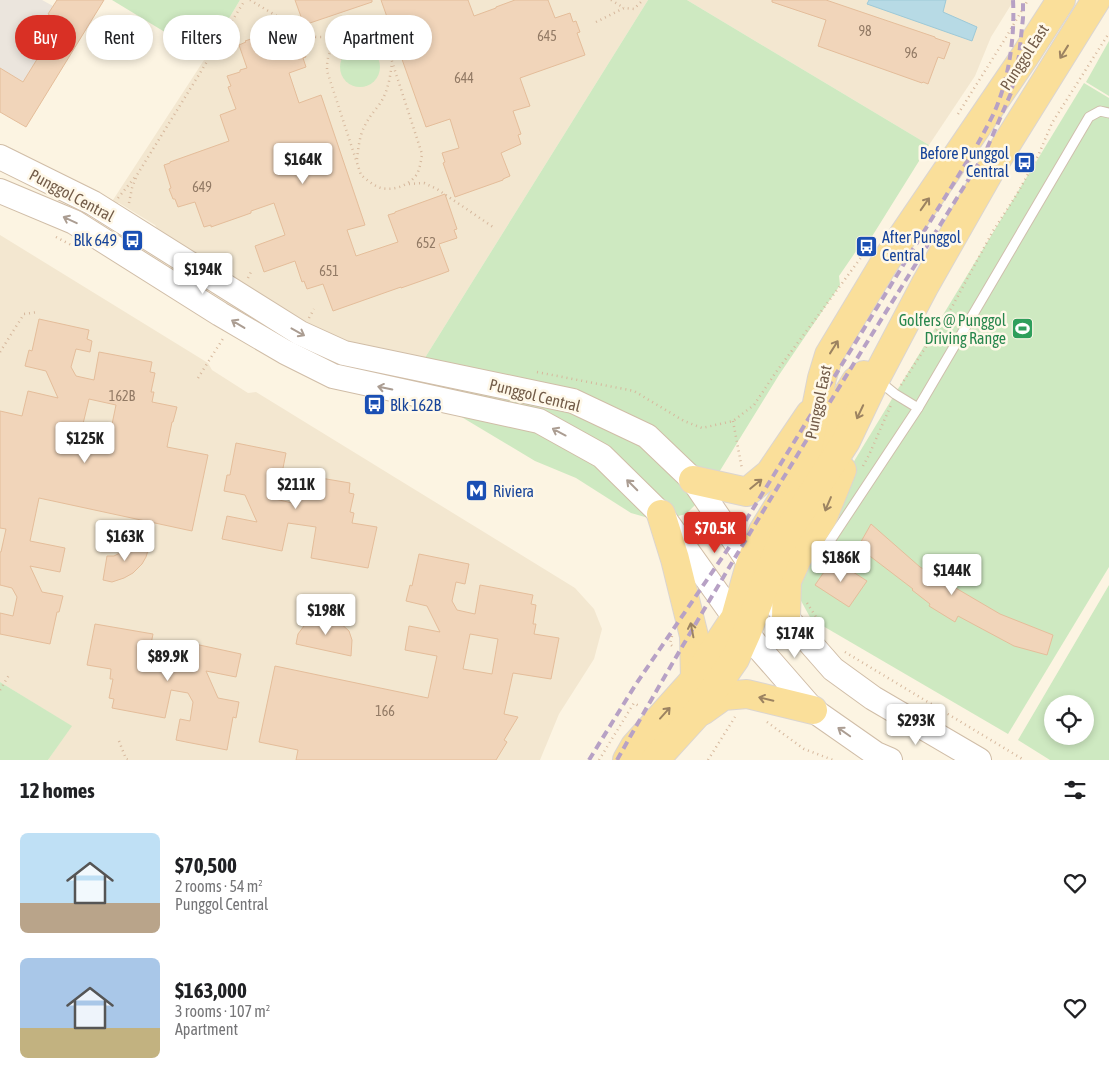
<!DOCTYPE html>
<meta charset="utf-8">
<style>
body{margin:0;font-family:"Asap Condensed",sans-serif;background:#f6f6f6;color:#202124;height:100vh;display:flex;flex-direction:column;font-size:19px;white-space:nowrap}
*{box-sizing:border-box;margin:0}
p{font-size:16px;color:#757577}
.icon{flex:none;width:28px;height:28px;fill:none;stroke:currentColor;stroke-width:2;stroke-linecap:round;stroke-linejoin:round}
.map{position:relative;height:760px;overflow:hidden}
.drawer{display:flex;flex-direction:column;background:#fff;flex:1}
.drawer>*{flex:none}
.banner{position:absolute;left:15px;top:15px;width:500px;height:45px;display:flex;gap:10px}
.controls{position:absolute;left:1044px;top:695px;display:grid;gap:10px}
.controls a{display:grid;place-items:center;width:50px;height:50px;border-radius:50%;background:#fff;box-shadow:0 2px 8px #0003;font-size:25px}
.price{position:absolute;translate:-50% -42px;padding:0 11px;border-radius:5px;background:#fff;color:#222;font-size:16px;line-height:32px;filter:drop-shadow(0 1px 2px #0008)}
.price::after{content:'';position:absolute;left:50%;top:30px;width:15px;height:11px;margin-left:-8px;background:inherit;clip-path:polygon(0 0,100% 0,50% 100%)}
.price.selected{background:#d93025;color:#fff}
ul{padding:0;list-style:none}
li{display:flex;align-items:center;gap:15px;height:125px;padding:0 20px}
li span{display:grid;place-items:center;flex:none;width:140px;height:100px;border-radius:8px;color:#555}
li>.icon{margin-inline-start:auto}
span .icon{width:60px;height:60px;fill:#fffc;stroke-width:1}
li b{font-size:21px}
h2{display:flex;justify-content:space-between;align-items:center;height:60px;padding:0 20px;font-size:21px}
.tag{padding:0 18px;border-radius:22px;background:#fff;box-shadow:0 2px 8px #0003;font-size:18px;line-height:45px}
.tag.selected{background:#d93025;color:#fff}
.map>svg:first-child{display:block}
</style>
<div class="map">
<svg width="1109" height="760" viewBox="0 0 1109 760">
<rect width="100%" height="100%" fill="#fcf4e2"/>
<g fill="#f3e7d0">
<polygon points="240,0 648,0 408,385 159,232 155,225 119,203 111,203 206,57"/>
<polygon points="687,0 1014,0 991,37 975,76 929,145"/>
<polygon points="0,235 208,363 212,370 248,393 256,392 575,588 594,609 602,629 594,659 559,714 540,760 48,760 71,726 0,682"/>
</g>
<polygon fill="#ebe5dd" points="0,0 42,0 53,6 48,14 60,22 23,82 0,68"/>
<g fill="#cee9c1" fill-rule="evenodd">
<polygon points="112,0 240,0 206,57"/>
<polygon points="648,0 687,0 929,145 871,238 863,241 839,276 840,285 779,375 705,495 686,514 659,521 631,513 576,478 535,461 408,385"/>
<polygon points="1109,41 1109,96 1086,82"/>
<circle cx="360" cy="67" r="20"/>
<polygon points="1084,83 1109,98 1109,567 1008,734 811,619 794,588 794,560"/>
<path d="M 1109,585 L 1109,760 L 1050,760 L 1018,740 ZM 1052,704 L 1085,704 L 1085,736 L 1052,736 Z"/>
<polygon points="0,682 72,726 48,760 0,760"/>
</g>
<polygon fill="#b7dae5" stroke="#9dc9d7" points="869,0 946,0 943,12 977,27 972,41 867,4"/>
<g fill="#f1d5ba" stroke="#e4bd9a" fill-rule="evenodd">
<polygon points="57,0 104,0 26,127 0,112 0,68 23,82 60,22 48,14"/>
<polygon points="295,0 372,0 372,2 304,25"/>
<polygon points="381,0 468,0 474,16 496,8 496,7 515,0 548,0 555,18 570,13 573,22 576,21 580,32 577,33 585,55 520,78 530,106 513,111 521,134 518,135 521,144 501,153 510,176 503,179 503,180 455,197 443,163 445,162 442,153 459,148 450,119 426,127"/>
<polygon points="772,0 826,0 935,37 935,38 950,43 944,59 938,57 928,84 923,82 922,83 818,46 826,20 772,2"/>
<polygon points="294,24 306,57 303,58 306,67 289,73 299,103 321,95 365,225 347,230 356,256 398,242 388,215 395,213 395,212 445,194 457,229 454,230 457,238 439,244 449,271 441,274 401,288 401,287 333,311 323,284 307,289 304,281 302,282 295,261 264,272 255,246 285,235 274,203 251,211 251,213 234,219 211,227 211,225 204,227 195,202 178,207 175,199 173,199 169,189 171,188 164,165 170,163 170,162 229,141 220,115 236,109 228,87 231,86 227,76 240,72 240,70 247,68 239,45 246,42 245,41"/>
<path d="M 39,319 L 89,330 L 87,339 L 92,341 L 90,352 L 76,349 L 71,367 L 76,376 L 94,380 L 99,352 L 152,362 L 150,372 L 155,373 L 151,392 L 154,392 L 152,402 L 177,407 L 173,422 L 172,422 L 167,447 L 208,455 L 192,531 L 39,498 L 30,541 L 65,548 L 60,572 L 30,566 L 42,592 L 63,596 L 59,612 L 57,612 L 50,644 L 0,634 L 0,613 L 13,616 L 17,597 L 12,588 L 0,585 L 0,552 L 1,552 L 6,529 L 0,528 L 0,411 L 22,416 L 28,391 L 58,398 L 46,371 L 25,366 L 29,350 L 32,351 ZM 89,399 L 116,405 L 110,434 L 82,428 Z"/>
<polygon points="236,443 286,453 282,473 273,471 269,490 275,499 292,503 297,474 350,483 349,493 354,494 350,512 354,513 352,523 377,527 368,568 311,558 316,527 288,523 282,551 222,539 227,516 257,522 245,495 224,491 227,475 230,475"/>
<polygon points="871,524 920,567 1000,614 1053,635 1047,655 1014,646 958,616 955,622 929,606 930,604 912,590 913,589 858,547"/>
<polygon points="125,543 149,547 146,557 142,564 133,573 124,578 112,582 103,580 107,556 114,556 120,553 123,549"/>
<path d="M 419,554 L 469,564 L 465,584 L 456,582 L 452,601 L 457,610 L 475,614 L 480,585 L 533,595 L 531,604 L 536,605 L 533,624 L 536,624 L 534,634 L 559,638 L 551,679 L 513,673 L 504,714 L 518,717 L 504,740 L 507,742 L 496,760 L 296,760 L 298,750 L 259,742 L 275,666 L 428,698 L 437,656 L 405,650 L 409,626 L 440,632 L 427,606 L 406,601 L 410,585 L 412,586 ZM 470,634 L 498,639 L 492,674 L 463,669 Z"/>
<polygon points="833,559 867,581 849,607 815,585"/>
<polygon points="320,618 330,618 338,621 349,631 352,640 351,656 296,644 298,634 304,626 312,620"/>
<polygon points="95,624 153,634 147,664 175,670 181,641 241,654 236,677 206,671 218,698 239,702 236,718 233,717 227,750 176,740 180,719 190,721 193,702 188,693 171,690 165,718 112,708 114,699 109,698 113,679 110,679 111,669 87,665"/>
</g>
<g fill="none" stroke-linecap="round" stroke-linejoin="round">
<defs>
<g id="lane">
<polyline points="879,381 895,394 918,408"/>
<polyline points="826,547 918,408 1089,117 1100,111 1109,113"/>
</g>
<g id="secondary">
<polyline points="0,157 93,203 300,333 344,353 573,401 647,436 693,480 764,584 774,601 786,618 804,636 833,669 873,698 979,760"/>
<polyline points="0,191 74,222 220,314 285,352 333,376 539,421 602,456 661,514 735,618 758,647 813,710 876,754 890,760"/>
</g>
<g id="primary">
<polyline points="815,447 856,381 864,375 868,376"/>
<polyline points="693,480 747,492 770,473 810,414"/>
<polyline points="661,514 675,559 694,636 695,679"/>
<polyline points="786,618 787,581 798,557 823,517 842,470"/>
<polyline points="702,711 723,696 747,694 813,710"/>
<polyline points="627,760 635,746 695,679 735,618 750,565 763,531 805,463 822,378 829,355 885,262 1025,56 1061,0"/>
<polyline points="655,760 696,715 735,659 747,632 777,553 788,531 846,441 876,378 925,285 991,169 1096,0"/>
</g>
</defs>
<use href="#lane" stroke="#cfbfac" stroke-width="11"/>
<use href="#secondary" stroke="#d0bda7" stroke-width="26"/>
<use href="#primary" stroke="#dbd5d0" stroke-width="30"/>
<g stroke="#d6b89d" stroke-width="2.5" stroke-dasharray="1 4" stroke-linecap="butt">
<polyline points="250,0 305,33 316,37 343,37"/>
<polyline points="611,0 624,8"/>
<polyline points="596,22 624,8 634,9 643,0"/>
<path d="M 354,34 C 371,36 379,39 389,52 L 422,154 C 421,161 420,168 417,174 C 410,185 394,191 381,188 C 374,186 367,180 361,175 L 327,71 C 327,67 327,62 328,58 C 330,46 343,38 354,34 Z"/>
<polyline points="958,114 1005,39 1028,0"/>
<path d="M 357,159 C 358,150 359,141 362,132 C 366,121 372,114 379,105 C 388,92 390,78 392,63"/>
<polyline points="409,184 424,183 437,189 493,227"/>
<polyline points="118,198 135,177"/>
<polyline points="129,203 132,188 137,175 245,0"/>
<polyline points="56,237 73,246"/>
<polyline points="248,278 251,272"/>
<polyline points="309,318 314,309"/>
<polyline points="0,352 24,314 38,312"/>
<polyline points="537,372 634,391 684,421 702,428 733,421 754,405 776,372 863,255"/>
<polyline points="198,378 224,337"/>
<polyline points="901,385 952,307 993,231 1017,194 1038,156 1052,123 1109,33"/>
<polyline points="733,421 742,469"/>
<polyline points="863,466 869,455 891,405"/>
<polyline points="807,603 822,626"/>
<polyline points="672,636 670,644 673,647"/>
<polyline points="845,652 1024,760"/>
<polyline points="0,690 9,675"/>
<polyline points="767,722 804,749 833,760"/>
<polyline points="119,741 126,759 129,760"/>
<polyline points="599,760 634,703 641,707"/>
<polyline points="708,760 735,717"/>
</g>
<use href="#lane" stroke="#fff" stroke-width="9"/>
<use href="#secondary" stroke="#fff" stroke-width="24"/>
<use href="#primary" stroke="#fadf9a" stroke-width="28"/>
<g stroke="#b7a1c5" stroke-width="4" stroke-dasharray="8 5" stroke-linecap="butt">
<path d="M 589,760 L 636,684 L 730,546 L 976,147 C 982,136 988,125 994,113 C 1009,79 1015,37 1013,0"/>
<path d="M 617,760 C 733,554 860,354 985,153 L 1011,93 L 1019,56 L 1023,18 L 1023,0"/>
</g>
</g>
<defs><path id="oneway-shaft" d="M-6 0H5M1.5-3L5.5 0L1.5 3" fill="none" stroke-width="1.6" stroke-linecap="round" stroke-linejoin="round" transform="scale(1.25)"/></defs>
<g stroke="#9c8361">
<use href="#oneway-shaft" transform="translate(1064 52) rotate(122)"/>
<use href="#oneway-shaft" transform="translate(925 204) rotate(-55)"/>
<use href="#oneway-shaft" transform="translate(834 347) rotate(-58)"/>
<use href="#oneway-shaft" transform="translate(860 412) rotate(115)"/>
<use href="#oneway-shaft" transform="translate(756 484) rotate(-39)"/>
<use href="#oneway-shaft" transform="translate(828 504) rotate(113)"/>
<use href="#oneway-shaft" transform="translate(692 630) rotate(-101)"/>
<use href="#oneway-shaft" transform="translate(766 699) rotate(-167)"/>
<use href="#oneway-shaft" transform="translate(665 713) rotate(-48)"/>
</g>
<g stroke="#ab9d92">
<use href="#oneway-shaft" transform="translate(70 220) rotate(-155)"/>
<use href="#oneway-shaft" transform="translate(238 324) rotate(-149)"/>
<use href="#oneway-shaft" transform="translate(298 332) rotate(29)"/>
<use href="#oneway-shaft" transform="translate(385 388) rotate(-168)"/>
<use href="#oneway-shaft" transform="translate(559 432) rotate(-152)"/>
<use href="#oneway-shaft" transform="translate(632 485) rotate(-135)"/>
<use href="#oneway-shaft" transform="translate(844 732) rotate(-145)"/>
</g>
<defs>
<symbol id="bus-square" viewBox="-11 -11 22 22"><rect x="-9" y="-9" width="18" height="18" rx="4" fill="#1a4fb4" stroke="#fff8e8"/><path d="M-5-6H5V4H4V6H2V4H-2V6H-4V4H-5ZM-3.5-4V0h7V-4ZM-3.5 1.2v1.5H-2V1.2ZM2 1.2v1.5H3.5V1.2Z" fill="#fff"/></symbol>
<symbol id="stadium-square" viewBox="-11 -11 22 22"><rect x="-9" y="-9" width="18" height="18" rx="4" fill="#2e9e5b" stroke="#fff8e8"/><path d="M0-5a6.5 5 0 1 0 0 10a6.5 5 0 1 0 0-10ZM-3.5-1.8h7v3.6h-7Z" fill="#fff"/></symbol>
<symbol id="metro-square" viewBox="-11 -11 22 22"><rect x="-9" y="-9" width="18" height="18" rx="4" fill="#1a4fb4" stroke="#fff8e8"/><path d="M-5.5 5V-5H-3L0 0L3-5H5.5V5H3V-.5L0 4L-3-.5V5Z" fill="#fff"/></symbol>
</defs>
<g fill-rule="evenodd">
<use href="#bus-square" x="1012" y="150" width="25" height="25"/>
<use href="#bus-square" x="120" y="228" width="25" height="25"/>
<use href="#bus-square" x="854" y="234" width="25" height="25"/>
<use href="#stadium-square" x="1010" y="316" width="25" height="25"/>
<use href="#bus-square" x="362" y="392" width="25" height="25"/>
<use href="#metro-square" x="464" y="478" width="25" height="25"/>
</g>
<g text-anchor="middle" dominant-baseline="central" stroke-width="5" stroke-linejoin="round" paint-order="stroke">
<g font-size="14" fill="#927a65">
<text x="865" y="31">98</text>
<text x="547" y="36">645</text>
<text x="911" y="53">96</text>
<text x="464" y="78">644</text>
<text x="202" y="187">649</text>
<text x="426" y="243">652</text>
<text x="329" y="271">651</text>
<text x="122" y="396">162B</text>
<text x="385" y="711">166</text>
</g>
<g font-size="16" fill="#735c49" stroke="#fff8e8">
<text transform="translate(1024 57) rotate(-57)">Punggol East</text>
<text transform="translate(72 195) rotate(28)">Punggol Central</text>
<text transform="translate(535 395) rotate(14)">Punggol Central</text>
<text transform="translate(818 402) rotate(-78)">Punggol East</text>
</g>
<g font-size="16" fill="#164399" stroke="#fff8e8" text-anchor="start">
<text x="1009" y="153" text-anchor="end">Before Punggol<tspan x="1009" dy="18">Central</tspan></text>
<text x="882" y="237">After Punggol<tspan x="882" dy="18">Central</tspan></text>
<text x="117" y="240" text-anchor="end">Blk 649</text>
<text x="390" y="405">Blk 162B</text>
<text x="493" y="491">Riviera</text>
</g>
<g font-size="16" fill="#27864d" stroke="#fff8e8" text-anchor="end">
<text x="1006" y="320">Golfers @ Punggol<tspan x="1006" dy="18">Driving Range</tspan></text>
</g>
</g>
</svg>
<div class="controls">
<a><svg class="icon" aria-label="locate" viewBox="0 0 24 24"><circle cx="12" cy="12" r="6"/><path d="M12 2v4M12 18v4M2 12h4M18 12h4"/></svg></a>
</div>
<b class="price" style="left:303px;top:185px">$164K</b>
<b class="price" style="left:203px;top:295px">$194K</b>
<b class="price" style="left:85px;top:464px">$125K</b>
<b class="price" style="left:296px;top:510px">$211K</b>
<b class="price selected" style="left:715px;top:554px">$70.5K</b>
<b class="price" style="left:125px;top:562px">$163K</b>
<b class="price" style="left:841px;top:583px">$186K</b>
<b class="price" style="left:952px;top:596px">$144K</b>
<b class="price" style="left:326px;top:636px">$198K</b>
<b class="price" style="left:795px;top:659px">$174K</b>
<b class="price" style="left:168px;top:682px">$89.9K</b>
<b class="price" style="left:916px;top:746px">$293K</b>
<div class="banner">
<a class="tag selected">Buy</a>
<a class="tag">Rent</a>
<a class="tag">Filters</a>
<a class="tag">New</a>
<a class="tag">Apartment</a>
</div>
</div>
<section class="drawer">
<h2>12 homes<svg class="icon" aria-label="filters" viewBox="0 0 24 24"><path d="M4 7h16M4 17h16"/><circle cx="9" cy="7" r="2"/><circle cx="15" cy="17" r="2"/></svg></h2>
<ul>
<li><span style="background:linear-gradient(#bfe0f5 70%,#b9a48a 0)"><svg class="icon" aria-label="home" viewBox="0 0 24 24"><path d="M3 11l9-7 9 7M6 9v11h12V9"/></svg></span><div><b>$70,500</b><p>2 rooms · 54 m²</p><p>Punggol Central</p></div><svg class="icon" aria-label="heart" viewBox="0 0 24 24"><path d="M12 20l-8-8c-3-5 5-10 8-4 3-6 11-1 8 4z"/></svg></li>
<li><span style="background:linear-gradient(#a9c7e8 70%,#c2b280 0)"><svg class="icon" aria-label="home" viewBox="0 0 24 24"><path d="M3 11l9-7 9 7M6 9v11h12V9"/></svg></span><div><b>$163,000</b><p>3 rooms · 107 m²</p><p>Apartment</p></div><svg class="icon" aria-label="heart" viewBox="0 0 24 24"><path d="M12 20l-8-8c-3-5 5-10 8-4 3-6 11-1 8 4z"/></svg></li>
</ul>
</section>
